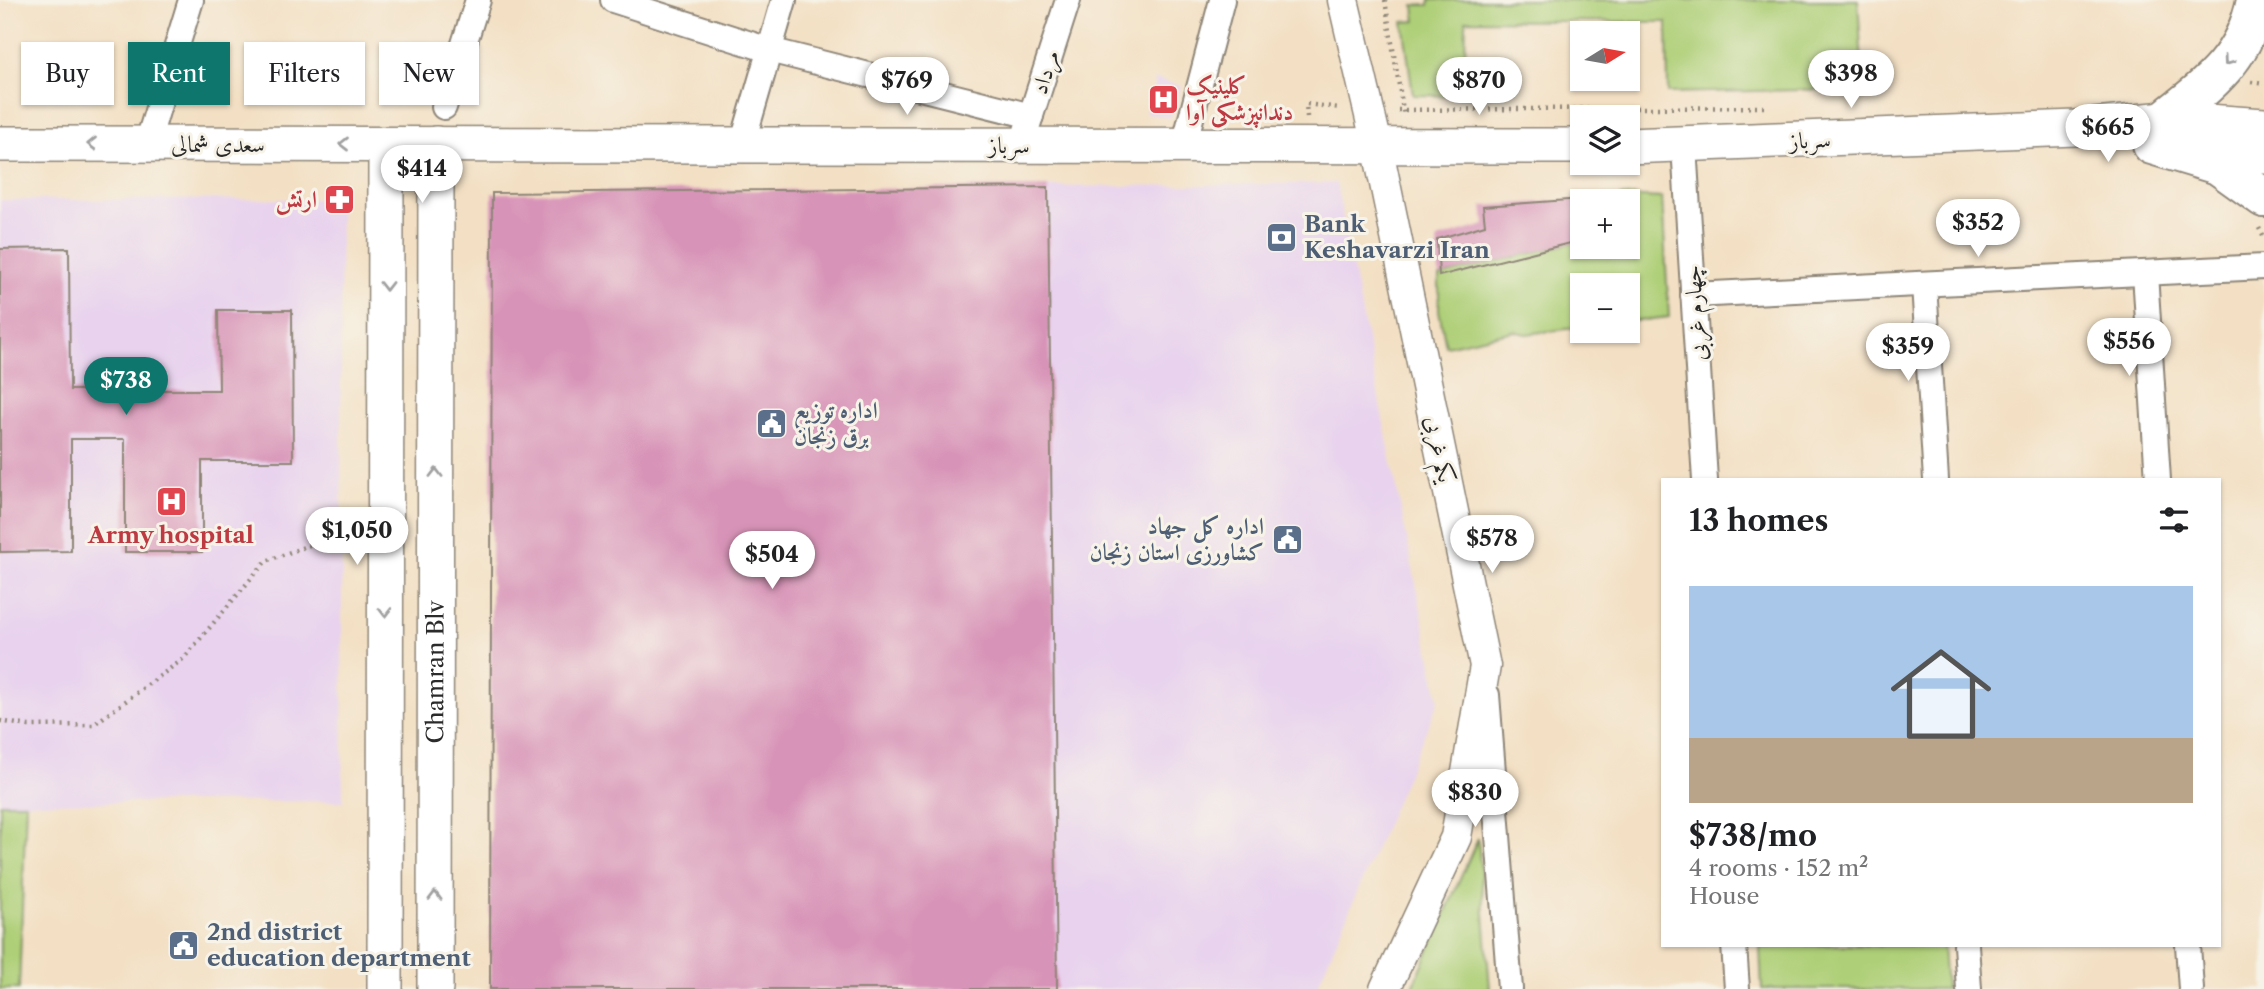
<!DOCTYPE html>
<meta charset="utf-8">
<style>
body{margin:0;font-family:"Libre Caslon Text",Amiri,serif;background:#f2f2f2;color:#202124;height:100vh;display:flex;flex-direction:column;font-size:26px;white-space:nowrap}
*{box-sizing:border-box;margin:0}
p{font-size:23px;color:#757577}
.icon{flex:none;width:38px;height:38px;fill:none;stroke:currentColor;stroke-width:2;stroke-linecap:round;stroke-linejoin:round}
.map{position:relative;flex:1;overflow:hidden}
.sheet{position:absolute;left:1661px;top:478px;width:560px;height:469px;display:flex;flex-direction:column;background:#fff;border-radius:0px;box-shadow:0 2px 5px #0004}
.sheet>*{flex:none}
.top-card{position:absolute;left:21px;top:42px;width:665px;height:63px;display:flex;gap:14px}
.needle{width:46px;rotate:79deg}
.controls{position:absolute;left:1570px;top:21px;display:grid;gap:14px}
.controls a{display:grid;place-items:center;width:70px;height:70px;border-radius:0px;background:#fff;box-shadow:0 2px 5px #0004;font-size:35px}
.price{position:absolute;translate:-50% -60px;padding:0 16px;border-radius:24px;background:#fff;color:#222;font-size:23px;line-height:46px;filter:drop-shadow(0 2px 4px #0008)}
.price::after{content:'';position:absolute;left:50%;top:42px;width:21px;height:16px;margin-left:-10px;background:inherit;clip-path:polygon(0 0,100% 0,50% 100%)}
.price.current{background:#0f766e;color:#fff}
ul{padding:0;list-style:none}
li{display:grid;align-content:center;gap:14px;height:371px;padding:0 28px}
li+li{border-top:2px solid #e0e0e0}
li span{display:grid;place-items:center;height:217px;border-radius:0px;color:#555}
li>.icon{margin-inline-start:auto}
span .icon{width:126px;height:126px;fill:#fffc;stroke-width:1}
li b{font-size:30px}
h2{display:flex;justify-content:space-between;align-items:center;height:84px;padding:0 28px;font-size:30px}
.chip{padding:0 24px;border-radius:0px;background:#fff;box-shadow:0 2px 5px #0004;font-size:24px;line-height:63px}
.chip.current{background:#0f766e;color:#fff}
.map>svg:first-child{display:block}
</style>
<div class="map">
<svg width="2264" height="989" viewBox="0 0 2264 989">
<rect width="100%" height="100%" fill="#f7f3e8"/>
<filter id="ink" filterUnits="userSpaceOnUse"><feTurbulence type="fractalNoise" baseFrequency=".0143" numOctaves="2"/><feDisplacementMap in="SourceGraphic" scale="14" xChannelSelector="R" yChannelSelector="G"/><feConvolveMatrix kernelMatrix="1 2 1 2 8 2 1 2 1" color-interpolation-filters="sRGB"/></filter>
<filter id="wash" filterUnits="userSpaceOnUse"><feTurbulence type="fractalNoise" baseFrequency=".00686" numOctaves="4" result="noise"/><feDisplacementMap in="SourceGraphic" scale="28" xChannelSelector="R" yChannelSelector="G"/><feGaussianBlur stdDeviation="1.57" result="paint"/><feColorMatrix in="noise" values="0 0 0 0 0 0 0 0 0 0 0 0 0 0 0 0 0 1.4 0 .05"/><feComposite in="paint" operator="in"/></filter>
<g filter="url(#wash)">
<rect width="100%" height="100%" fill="#f3e0c4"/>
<g fill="#e8d2ee">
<polygon points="1156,79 1181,86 1170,118 1145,113"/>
<polygon points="1336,183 1439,700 1316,989 1057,989 1048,187"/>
<polygon points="340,199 343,801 0,803 0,200"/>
</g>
<g fill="#aecf77" stroke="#6c7d51" stroke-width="2">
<polygon points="1430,0 1858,0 1862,66 1845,89 1668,93 1667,22 1466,20 1464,96 1413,95 1403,22 1416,21 1414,5 1429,5"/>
<polygon points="1621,196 1662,198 1669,317 1628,322 1628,285 1582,285 1582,327 1526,334 1514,331 1446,346 1439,311 1439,276 1582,240 1582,247 1628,247 1628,201 1622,201"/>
<polygon points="0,803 26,803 19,989 0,989"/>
<polygon points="1478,838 1490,989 1412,989"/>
<polygon points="1796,945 1943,945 1946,989 1762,989 1760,947"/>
</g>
<g id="blocks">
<g fill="#d894b8">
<polygon points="1048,187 1057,989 490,989 492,193"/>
<polygon points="1582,199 1582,240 1439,276 1437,239 1485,225 1483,206"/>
<polygon points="69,248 70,390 219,390 218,310 292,310 293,461 202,461 202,552 125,552 125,439 71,439 71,551 0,552 0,249"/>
</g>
</g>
</g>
<g filter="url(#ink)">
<use href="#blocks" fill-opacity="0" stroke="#8f8678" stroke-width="2"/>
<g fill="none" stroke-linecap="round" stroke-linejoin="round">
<defs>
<g id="minor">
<polyline points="613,0 769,50 1031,116"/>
<polyline points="444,107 478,0"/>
<polyline points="1026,131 1068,0"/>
<polyline points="147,144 191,0"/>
<polyline points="742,145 784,0"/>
<polyline points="1184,145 1222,0"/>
<polyline points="1684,146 1705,480"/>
<polyline points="2145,273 2158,480"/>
<polyline points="1924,284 1936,480"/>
<polyline points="1693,295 2264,267"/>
<polyline points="1487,695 1510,989"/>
<polyline points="1734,945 1737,989"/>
<polyline points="1966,945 1969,989"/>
<polyline points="2188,945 2191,989"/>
</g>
<polyline id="tertiary" points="1343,0 1377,145 1485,666 1456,837 1385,989"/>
<g id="secondary">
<polyline points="0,144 1582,146"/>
<polyline points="1628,146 2076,128 2165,119 2264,126"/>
<polyline points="2189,149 2264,156"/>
<polyline points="385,989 386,145"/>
<path id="s1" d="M 435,989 L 436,144"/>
</g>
<g id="trunk">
<path d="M 2165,119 C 2210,84 2245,58 2256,0"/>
<polyline points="2152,145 2218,165 2264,198"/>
</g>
</defs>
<use href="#minor" stroke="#8f8678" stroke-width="28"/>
<use href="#tertiary" stroke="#8f8678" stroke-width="33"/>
<use href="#secondary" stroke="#8f8678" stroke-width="38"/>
<use href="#trunk" stroke="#8f8678" stroke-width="42"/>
<g stroke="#8f8678" stroke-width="4.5" stroke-dasharray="2 5" stroke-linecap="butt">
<polyline points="1385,0 1404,116"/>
<polyline points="2251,82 2264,84"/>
<polyline points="1398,110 1767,107"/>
<polyline points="1307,117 1306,104 1340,108"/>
<polyline points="2259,228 2264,238"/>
<polyline points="0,721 29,726 93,725 183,659 266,561 356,528"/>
</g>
<use href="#minor" stroke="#fff" stroke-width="24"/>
<use href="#tertiary" stroke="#fff" stroke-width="30"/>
<use href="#secondary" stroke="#fff" stroke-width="35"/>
<use href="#trunk" stroke="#fff" stroke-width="38"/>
</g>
<defs><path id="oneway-chevron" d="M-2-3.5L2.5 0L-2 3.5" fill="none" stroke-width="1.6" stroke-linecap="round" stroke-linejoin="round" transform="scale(1.75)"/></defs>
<g stroke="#a0a0a0">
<use href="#oneway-chevron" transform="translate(2228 61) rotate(126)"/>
<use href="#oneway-chevron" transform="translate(92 144) rotate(-180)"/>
<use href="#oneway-chevron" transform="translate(344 144) rotate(-180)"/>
<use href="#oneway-chevron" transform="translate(386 286) rotate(90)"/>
<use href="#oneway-chevron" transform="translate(436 473) rotate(-90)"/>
<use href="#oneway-chevron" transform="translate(385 612) rotate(90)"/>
<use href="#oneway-chevron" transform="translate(435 896) rotate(-90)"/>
</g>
</g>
<defs>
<symbol id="hospital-square" viewBox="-11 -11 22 22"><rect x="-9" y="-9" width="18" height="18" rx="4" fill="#e0444e" stroke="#f7f3e8"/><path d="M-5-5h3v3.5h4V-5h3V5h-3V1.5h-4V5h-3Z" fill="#fff"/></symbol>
<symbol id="pharmacy-square" viewBox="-11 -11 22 22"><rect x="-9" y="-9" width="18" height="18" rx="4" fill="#e0444e" stroke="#f7f3e8"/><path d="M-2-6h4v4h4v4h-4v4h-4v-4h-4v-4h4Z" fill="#fff"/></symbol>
<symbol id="bank-square" viewBox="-11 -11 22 22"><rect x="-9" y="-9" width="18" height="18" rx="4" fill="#5c6f8a" stroke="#f7f3e8"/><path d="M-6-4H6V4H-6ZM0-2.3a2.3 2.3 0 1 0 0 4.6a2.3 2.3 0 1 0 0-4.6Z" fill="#fff"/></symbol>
<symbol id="civic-square" viewBox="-11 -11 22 22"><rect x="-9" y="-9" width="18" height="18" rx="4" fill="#5c6f8a" stroke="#f7f3e8"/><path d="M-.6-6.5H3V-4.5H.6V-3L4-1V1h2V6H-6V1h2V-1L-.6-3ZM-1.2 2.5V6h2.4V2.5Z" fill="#fff"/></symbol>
</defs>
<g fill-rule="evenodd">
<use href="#hospital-square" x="1146" y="82" width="35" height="35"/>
<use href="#pharmacy-square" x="322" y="182" width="35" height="35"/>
<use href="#bank-square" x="1264" y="220" width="35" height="35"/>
<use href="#civic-square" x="754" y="406" width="35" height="35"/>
<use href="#hospital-square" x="154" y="484" width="35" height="35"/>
<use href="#civic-square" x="1270" y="522" width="35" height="35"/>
<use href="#civic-square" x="166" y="928" width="35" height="35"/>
</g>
<g text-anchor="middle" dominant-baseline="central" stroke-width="6" stroke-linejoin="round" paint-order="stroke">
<g font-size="23" fill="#2b2b2b" stroke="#f7f3e8">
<text transform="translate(1045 72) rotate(-72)">مرداد</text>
<text transform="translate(1810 140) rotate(-3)">سرباز</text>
<text x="218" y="144">سعدی شمالی</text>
<text x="1009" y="145">سرباز</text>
<text transform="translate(1695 313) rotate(-94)">چهارم غربی</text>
<text transform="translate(1440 449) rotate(78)">یکم غربی</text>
<text stroke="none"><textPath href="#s1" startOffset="317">Chamran Blv</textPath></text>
</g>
<g font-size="23" font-weight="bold" fill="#be3a42" stroke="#f7f3e8" text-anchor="start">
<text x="1186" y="86">کلینیک<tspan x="1186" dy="26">دندانپزشکی آوا</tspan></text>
<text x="317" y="199" text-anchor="end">ارتش</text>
<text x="171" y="535" text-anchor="middle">Army hospital</text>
</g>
<g font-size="23" font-weight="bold" fill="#4e5e75" stroke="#f7f3e8" text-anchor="start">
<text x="1304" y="224">Bank<tspan x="1304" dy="26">Keshavarzi Iran</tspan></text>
<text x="794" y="410">اداره توزیع<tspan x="794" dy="26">برق زنجان</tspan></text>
<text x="1264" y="526" text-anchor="end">اداره کل جهاد<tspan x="1264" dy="26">کشاورزی استان زنجان</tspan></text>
<text x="207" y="932">2nd district<tspan x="207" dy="26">education department</tspan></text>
</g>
</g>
</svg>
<div class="controls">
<a><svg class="needle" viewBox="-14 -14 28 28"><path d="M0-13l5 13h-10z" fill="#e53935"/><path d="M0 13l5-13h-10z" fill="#757577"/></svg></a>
<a><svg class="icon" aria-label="layers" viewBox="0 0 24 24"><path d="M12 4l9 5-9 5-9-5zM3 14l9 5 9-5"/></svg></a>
<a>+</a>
<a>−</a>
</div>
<b class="price" style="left:1851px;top:110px">$398</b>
<b class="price" style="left:907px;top:117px">$769</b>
<b class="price" style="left:1479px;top:117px">$870</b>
<b class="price" style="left:2108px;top:164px">$665</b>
<b class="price" style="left:422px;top:205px">$414</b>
<b class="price" style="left:1978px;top:259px">$352</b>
<b class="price" style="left:2129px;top:378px">$556</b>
<b class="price" style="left:1908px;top:383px">$359</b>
<b class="price current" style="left:126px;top:417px">$738</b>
<b class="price" style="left:357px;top:567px">$1,050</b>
<b class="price" style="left:1492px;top:575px">$578</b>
<b class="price" style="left:772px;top:591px">$504</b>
<b class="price" style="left:1475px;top:829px">$830</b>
<div class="top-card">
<a class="chip">Buy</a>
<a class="chip current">Rent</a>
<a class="chip">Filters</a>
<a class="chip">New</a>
</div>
<section class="sheet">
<h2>13 homes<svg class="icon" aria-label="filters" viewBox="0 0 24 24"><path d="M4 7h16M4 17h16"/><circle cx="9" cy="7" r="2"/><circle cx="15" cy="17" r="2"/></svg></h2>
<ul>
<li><span style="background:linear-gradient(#a9c7e8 70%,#b9a48a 0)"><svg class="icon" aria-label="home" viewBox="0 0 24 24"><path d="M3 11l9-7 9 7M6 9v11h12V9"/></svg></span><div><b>$738/mo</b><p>4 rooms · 152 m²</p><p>House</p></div></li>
</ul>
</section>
</div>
